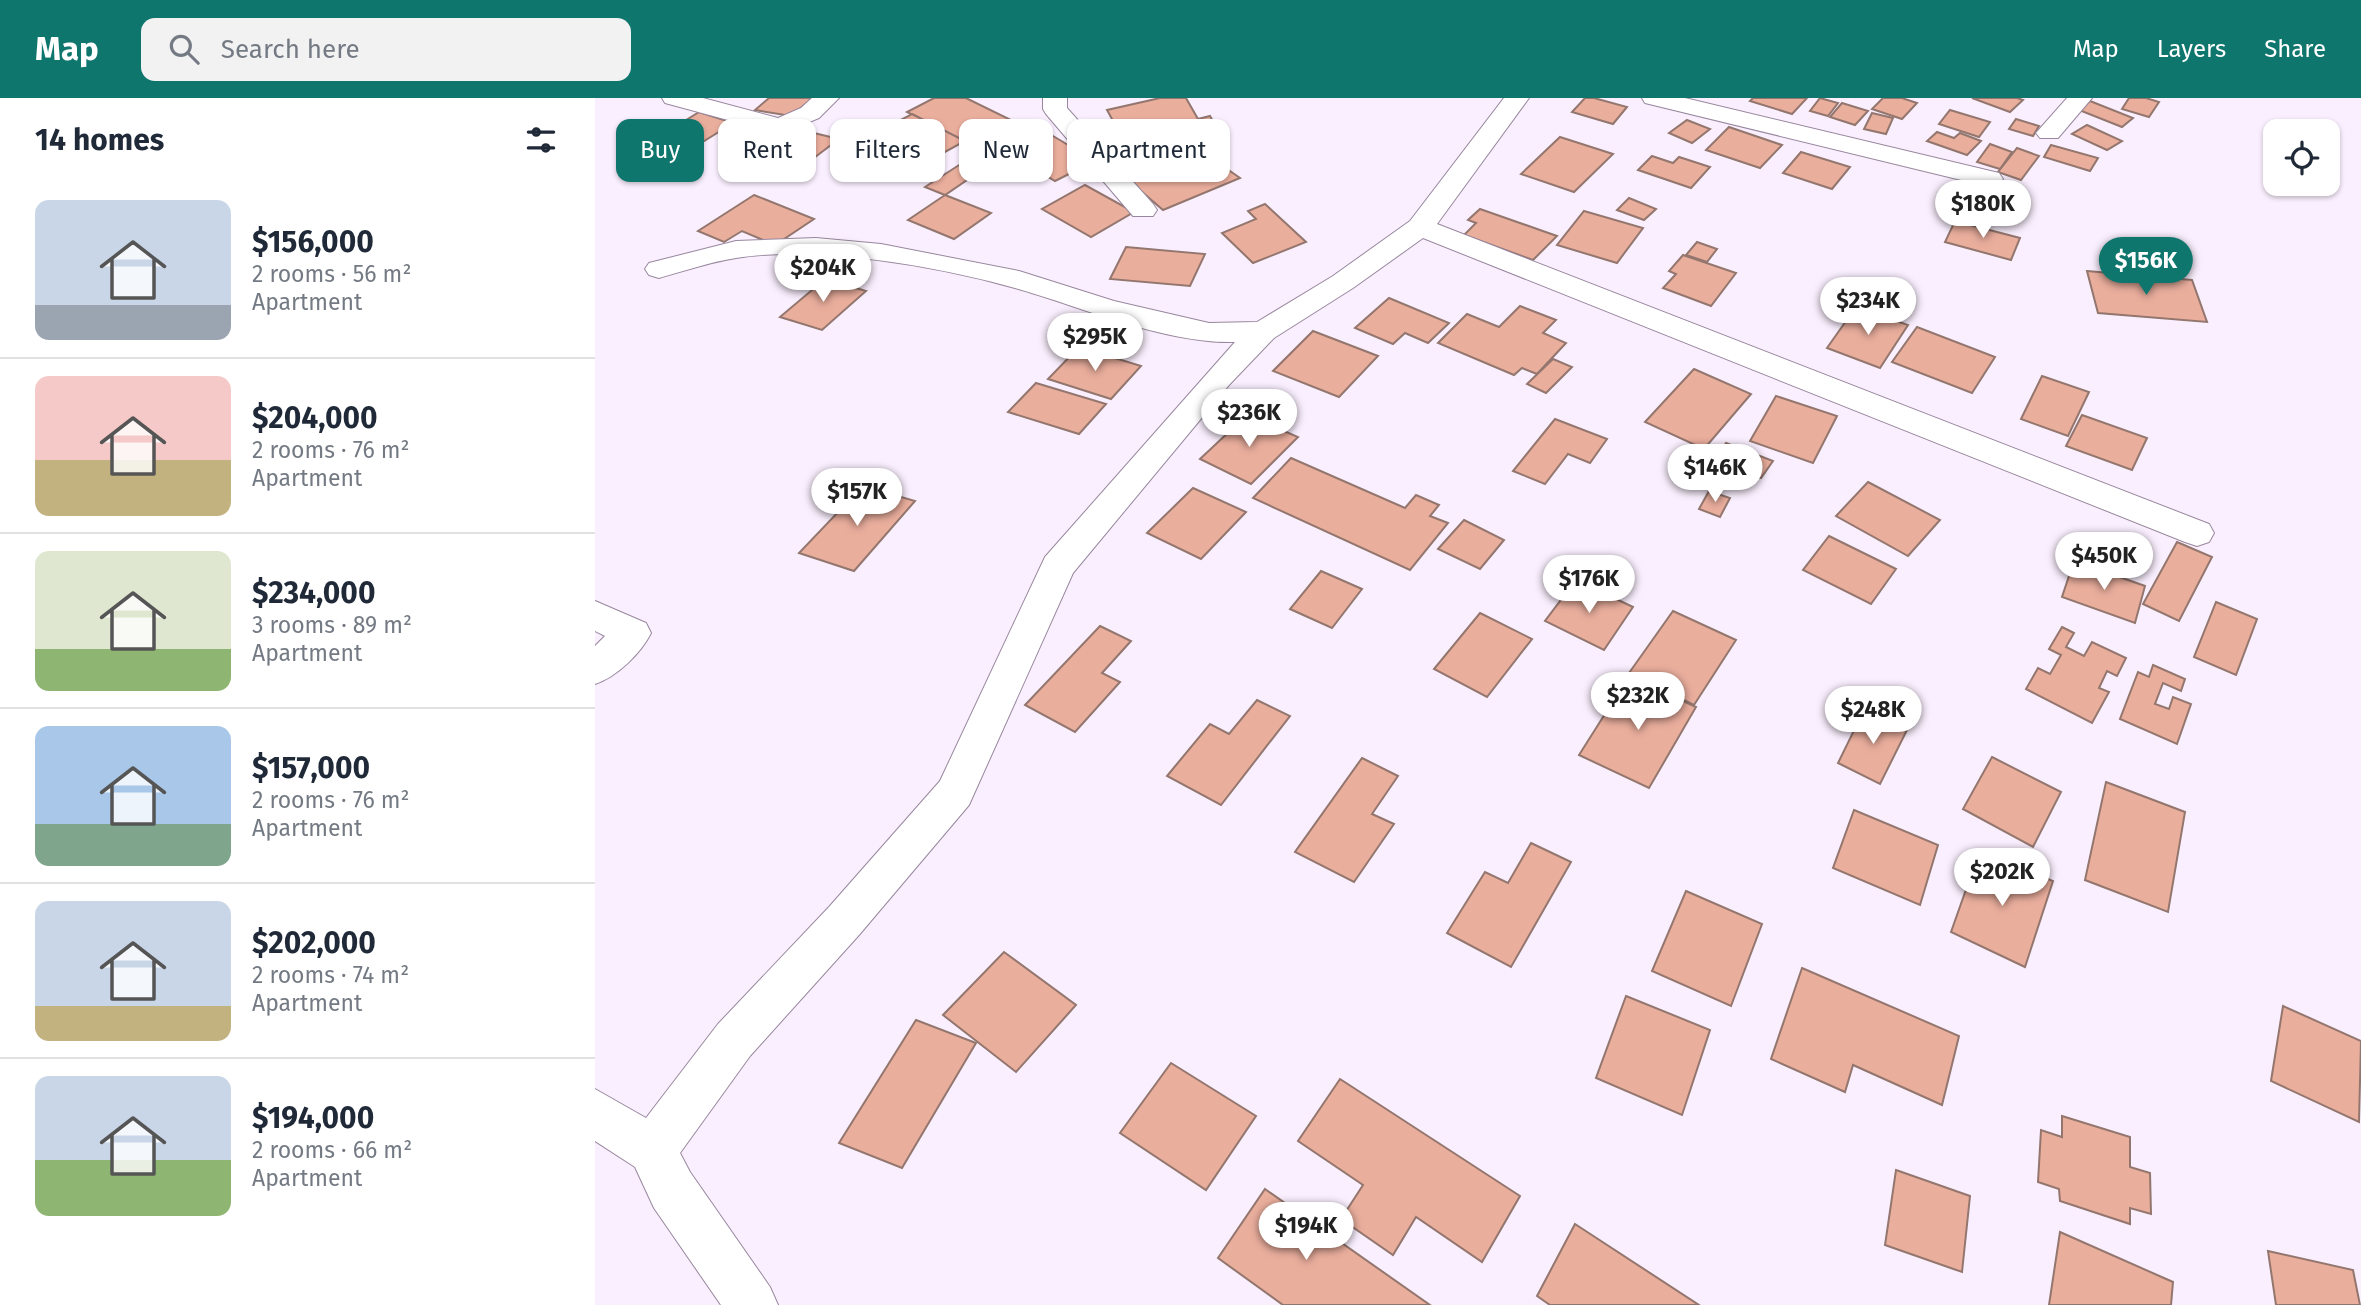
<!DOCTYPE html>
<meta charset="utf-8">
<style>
body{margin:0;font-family:"Fira Sans",sans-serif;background:#f2f2f3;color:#1f2937;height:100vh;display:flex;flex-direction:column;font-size:26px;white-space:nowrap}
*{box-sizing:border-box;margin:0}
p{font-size:23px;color:#747a83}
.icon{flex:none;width:38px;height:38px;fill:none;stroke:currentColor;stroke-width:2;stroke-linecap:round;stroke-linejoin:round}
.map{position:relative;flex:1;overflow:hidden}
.details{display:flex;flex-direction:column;background:#fff;width:595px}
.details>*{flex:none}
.top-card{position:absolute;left:21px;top:21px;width:665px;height:63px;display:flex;gap:14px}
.fabs{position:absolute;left:1668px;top:21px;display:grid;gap:14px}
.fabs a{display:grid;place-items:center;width:77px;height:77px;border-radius:14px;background:#fff;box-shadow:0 2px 5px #0004;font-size:35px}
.price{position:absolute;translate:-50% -60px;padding:0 16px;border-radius:24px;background:#fff;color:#222;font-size:23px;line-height:46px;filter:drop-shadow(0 2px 4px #0008)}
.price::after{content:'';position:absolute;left:50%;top:42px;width:21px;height:16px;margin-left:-10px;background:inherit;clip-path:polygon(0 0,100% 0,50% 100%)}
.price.selected{background:#0f766e;color:#fff}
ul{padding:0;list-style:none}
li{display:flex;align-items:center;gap:21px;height:175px;padding:0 35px}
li+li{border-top:2px solid #e0e1e3}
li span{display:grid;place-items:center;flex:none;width:196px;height:140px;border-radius:14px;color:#555}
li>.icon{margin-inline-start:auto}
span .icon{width:84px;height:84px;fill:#fffc;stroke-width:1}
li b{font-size:30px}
h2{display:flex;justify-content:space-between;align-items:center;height:84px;padding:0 35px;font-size:30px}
.chip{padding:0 24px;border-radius:14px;background:#fff;box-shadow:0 2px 5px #0004;font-size:24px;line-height:63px}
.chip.selected{background:#0f766e;color:#fff}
header{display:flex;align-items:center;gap:42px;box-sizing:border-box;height:98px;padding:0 35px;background:#0f766e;color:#fff}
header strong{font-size:33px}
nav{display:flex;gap:38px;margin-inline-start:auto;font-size:24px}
.search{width:490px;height:63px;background:#f2f2f3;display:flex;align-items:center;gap:18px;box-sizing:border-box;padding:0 24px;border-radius:14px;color:#747a83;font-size:26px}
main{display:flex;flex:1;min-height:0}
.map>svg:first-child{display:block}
</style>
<header>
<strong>Map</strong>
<div class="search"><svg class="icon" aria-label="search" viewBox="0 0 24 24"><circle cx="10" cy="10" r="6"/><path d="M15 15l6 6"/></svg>Search here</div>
<nav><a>Map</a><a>Layers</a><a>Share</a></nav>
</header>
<main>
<section class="details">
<h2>14 homes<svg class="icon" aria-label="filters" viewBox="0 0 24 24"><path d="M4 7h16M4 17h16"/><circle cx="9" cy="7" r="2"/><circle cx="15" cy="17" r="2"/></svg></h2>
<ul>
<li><span style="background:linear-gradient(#c9d6e8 75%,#9aa5b1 0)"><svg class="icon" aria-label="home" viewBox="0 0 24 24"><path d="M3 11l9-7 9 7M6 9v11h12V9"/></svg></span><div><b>$156,000</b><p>2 rooms · 56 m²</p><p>Apartment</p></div></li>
<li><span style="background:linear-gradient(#f6c9c9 60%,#c2b280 0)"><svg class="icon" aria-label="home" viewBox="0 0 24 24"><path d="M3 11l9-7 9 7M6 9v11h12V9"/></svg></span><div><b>$204,000</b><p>2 rooms · 76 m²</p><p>Apartment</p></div></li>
<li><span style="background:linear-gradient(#dfe7d0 70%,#8fb573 0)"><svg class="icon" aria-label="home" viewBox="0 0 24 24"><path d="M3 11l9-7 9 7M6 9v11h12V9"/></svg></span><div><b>$234,000</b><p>3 rooms · 89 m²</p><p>Apartment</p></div></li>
<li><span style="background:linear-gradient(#a9c7e8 70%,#7fa58c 0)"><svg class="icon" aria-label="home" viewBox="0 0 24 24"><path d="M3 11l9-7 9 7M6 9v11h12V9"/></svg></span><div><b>$157,000</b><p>2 rooms · 76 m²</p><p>Apartment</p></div></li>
<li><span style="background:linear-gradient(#c9d6e8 75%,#c2b280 0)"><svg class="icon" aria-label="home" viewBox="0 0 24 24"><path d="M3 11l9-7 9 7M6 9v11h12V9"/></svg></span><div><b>$202,000</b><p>2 rooms · 74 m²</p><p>Apartment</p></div></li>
<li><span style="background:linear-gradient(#c9d6e8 60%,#8fb573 0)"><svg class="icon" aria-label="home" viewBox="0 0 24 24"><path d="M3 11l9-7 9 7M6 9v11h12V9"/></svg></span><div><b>$194,000</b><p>2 rooms · 66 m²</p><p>Apartment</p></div></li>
</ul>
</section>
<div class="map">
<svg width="1766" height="1207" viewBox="0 0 1766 1207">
<rect width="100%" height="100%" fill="#faeffe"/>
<g fill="#eaae9d" stroke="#93766e" stroke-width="2">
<polygon points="174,0 218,0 196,18 160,12"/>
<polygon points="339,0 371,0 416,22 374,46 312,14"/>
<polygon points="565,0 591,0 603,21 615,18 623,32 572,44 566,32 528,41 512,12"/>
<polygon points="990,0 999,0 1032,9 1018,26 977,14"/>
<polygon points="1158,0 1212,0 1197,16 1155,3"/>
<polygon points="1225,0 1243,5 1233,18 1215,13"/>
<polygon points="1288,0 1307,0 1322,5 1307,21 1277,11"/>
<polygon points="1377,0 1422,0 1428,2 1415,14"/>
<polygon points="1534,0 1551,0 1564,4 1554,19 1527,11"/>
<polygon points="1495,3 1538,20 1527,29 1484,12"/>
<polygon points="1247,5 1273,13 1260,27 1235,19"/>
<polygon points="1355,12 1395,24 1384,39 1344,26"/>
<polygon points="104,14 138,25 90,55 56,44"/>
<polygon points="1277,15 1298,20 1291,36 1269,31"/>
<polygon points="317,16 370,43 306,78 253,49"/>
<polygon points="1421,21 1444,28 1438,38 1414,31"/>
<polygon points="1092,22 1115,31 1097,45 1074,35"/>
<polygon points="1492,27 1527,43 1512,52 1477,36"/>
<polygon points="1134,29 1187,47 1165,70 1111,52"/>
<polygon points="198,30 244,41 207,69 161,57"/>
<polygon points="1342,34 1359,40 1365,35 1386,43 1372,57 1332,43"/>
<polygon points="458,38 500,63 460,83 419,58"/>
<polygon points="965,39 1018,56 979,94 926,76"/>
<polygon points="1395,46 1417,54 1405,71 1382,64"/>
<polygon points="1456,47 1503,60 1495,73 1449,59"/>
<polygon points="1422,50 1444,58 1426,82 1403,74"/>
<polygon points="605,52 645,80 568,112 532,81"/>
<polygon points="1206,54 1255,69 1237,91 1188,75"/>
<polygon points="1057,58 1078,65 1084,59 1115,69 1096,90 1043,72"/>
<polygon points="375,60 394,67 350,97 330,89"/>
<polygon points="490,87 539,114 496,139 447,111"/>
<polygon points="159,97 219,121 180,147 147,133 129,144 103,133"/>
<polygon points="350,97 396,115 359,141 313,122"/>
<polygon points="1034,100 1061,111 1049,122 1022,112"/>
<polygon points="670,106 711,144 658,165 627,135 661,121 653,113"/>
<polygon points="885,111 962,138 938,162 869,137 881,125 873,122"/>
<polygon points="989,113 1048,130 1022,165 962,147"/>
<polygon points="1360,123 1425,140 1416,162 1350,144"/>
<polygon points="1102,144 1122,151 1112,164 1091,157"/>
<polygon points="531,149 610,156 595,188 515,181"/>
<polygon points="1088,157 1141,175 1116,208 1068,190 1081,176 1074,173"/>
<polygon points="1492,173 1597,182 1612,224 1503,215"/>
<polygon points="230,181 271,193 227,232 185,219"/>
<polygon points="794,200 854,225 833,245 810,235 798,246 760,230"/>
<polygon points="925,208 961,222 948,235 971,245 942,276 927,270 919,277 843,245 872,216 904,229"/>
<polygon points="1261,209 1313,227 1285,270 1232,250"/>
<polygon points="1322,229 1400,259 1377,295 1297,264"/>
<polygon points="718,233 783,258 744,299 678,273"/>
<polygon points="484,249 546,268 516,301 453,281"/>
<polygon points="958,261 977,269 951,295 932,286"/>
<polygon points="1099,271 1156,296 1109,351 1050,324"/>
<polygon points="1447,278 1494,294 1473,338 1426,321"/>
<polygon points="441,285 511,306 484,336 413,314"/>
<polygon points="1181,298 1242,318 1218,365 1155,343"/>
<polygon points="652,317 703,339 656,386 605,361"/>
<polygon points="1487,317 1552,340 1537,372 1471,348"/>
<polygon points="960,321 1012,341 995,365 973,356 950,386 918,373"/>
<polygon points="1131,345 1178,363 1166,380 1120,363"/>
<polygon points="696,360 810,410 821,397 844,407 835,418 853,425 815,472 658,400"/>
<polygon points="1273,384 1345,422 1313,458 1241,418"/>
<polygon points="268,388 320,403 259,473 204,455"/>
<polygon points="598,390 651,414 606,461 552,435"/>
<polygon points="1114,393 1135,400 1125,419 1104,411"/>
<polygon points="869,422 909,442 885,471 843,451"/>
<polygon points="1234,438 1301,471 1276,506 1208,472"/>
<polygon points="1582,444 1617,459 1584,523 1548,506"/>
<polygon points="1479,463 1550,488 1540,525 1467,499"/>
<polygon points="726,473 767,491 737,530 695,511"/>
<polygon points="981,482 1038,509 1009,552 950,523"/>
<polygon points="1621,504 1662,521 1641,577 1599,559"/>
<polygon points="1078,513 1141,542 1099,607 1034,575"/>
<polygon points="885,515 937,541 892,599 839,571"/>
<polygon points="505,528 536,543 507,575 525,584 480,634 430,607"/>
<polygon points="1467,529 1479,535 1471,549 1489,558 1497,544 1531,560 1522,578 1512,573 1504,590 1514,594 1497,625 1431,591 1443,570 1455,576 1466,557 1454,551"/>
<polygon points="1558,567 1590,581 1586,593 1568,585 1560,606 1574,611 1578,599 1596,606 1582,646 1525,621 1543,574 1554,579"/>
<polygon points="1034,578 1101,609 1054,690 984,657"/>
<polygon points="662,602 695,618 626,707 572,678 615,626 634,636"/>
<polygon points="1270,610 1313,630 1285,686 1243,665"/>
<polygon points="1397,659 1466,694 1438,749 1368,711"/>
<polygon points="767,660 803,678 777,716 799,726 759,784 700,754"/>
<polygon points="1511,684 1590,714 1573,814 1490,782"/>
<polygon points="1259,712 1343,747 1325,807 1238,770"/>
<polygon points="936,745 976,764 916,869 852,835 890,774 913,785"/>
<polygon points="1385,752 1458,783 1430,869 1356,834"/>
<polygon points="1091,793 1167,826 1136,908 1057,873"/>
<polygon points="409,854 481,907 421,974 348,917"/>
<polygon points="1207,870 1364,938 1347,1007 1258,967 1250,994 1176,961"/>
<polygon points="1031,898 1115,932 1087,1017 1001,980"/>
<polygon points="1688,908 1766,943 1764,1024 1676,983"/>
<polygon points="321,922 381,945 307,1070 244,1045"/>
<polygon points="576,965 661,1018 611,1092 525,1035"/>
<polygon points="745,981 925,1098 887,1164 821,1119 798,1157 746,1121 768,1087 703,1043"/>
<polygon points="1467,1018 1535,1039 1535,1069 1555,1075 1556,1116 1535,1110 1535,1126 1465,1103 1464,1091 1443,1084 1446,1032 1467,1039"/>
<polygon points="1301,1072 1375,1098 1367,1174 1290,1147"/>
<polygon points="670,1091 835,1207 688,1207 623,1160"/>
<polygon points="980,1126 1104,1207 955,1207 942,1198"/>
<polygon points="1465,1134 1578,1184 1576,1207 1454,1207"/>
<polygon points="1673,1153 1758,1172 1765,1207 1681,1207"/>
</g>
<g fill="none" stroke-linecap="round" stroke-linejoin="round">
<defs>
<g id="minor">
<polygon points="67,0 108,0 183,20 206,10 217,0 244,0 224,20 185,36 70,5"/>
<polygon points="448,0 472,0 472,10 558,106 562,112 558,118 538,118 451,16 448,11"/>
<path d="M 909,0 L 934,0 L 842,126 L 1614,426 L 1619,435 L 1614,444 L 1602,448 L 1590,444 L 828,140 L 758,190 L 679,240 L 634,287 L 478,475 L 374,707 L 264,837 L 155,958 L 85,1055 L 95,1074 L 175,1189 L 183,1207 L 126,1207 L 59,1110 L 40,1069 L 0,1043 L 0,991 L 51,1020 L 123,926 L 234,809 L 345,683 L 450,459 L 640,244 C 570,246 487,209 420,190 C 342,168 221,147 141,160 C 115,164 89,173 64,180 L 54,177 L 50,171 L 54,165 L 141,143 L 221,140 L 286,146 L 424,173 L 519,203 L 614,225 L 662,224 L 738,178 L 815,123 Z"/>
<polygon points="1047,0 1090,0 1404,75 1408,81 1404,87 1395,89 1050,5"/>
<polygon points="1472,0 1497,0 1463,40 1445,40 1441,35"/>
<path d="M 0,503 L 51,525 L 56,535 C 46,555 22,579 0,586 L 0,548 L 10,538 L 0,533 Z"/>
</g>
</defs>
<use href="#minor" stroke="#98879e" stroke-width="2"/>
<use href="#minor" fill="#fff" fill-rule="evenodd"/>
</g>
</svg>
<div class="fabs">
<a><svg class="icon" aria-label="locate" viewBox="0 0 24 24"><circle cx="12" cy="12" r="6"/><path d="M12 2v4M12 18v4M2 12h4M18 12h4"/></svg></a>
</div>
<b class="price" style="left:1388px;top:142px">$180K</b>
<b class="price selected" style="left:1551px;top:199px">$156K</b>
<b class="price" style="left:228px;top:206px">$204K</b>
<b class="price" style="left:1273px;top:239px">$234K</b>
<b class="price" style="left:500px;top:275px">$295K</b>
<b class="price" style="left:654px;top:351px">$236K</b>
<b class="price" style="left:1120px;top:406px">$146K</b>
<b class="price" style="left:262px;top:430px">$157K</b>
<b class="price" style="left:1509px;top:494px">$450K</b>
<b class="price" style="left:994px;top:517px">$176K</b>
<b class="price" style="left:1043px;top:634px">$232K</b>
<b class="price" style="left:1278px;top:648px">$248K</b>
<b class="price" style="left:1407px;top:810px">$202K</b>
<b class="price" style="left:711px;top:1164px">$194K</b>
<div class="top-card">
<a class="chip selected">Buy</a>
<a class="chip">Rent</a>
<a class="chip">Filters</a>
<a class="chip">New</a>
<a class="chip">Apartment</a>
</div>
</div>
</main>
